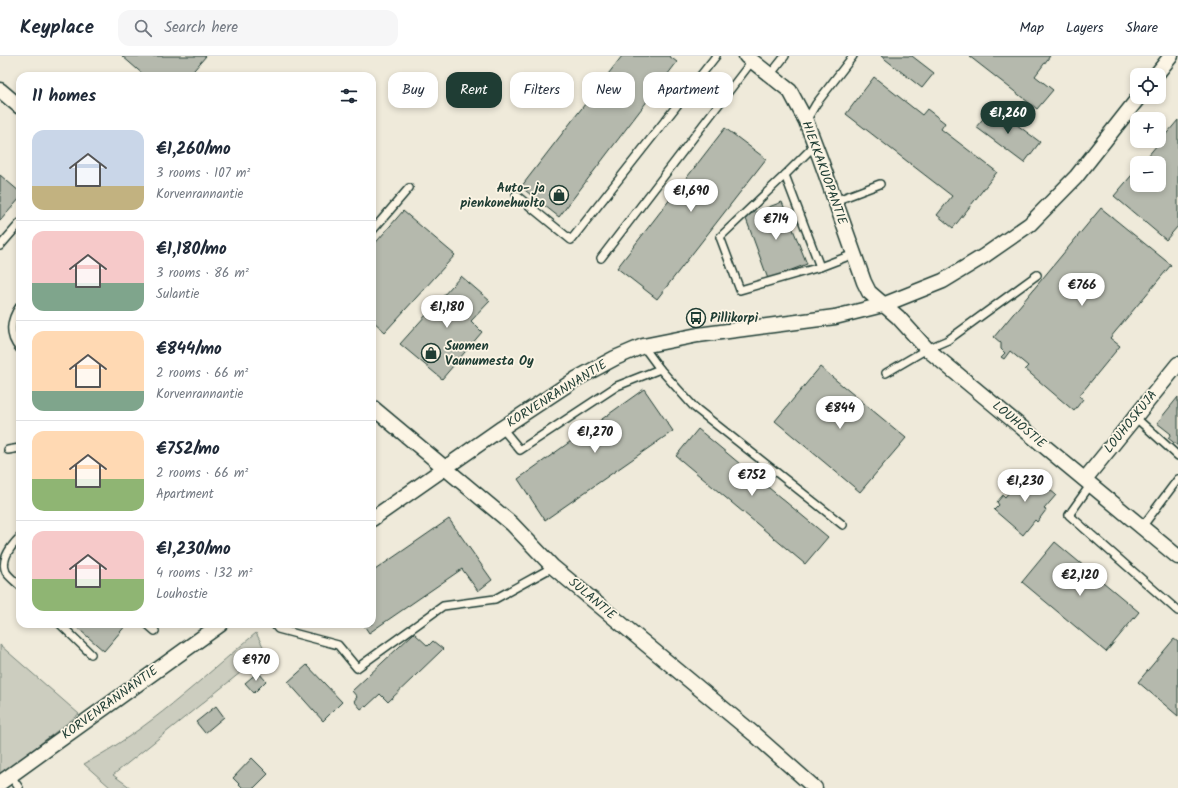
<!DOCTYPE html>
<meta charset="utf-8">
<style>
body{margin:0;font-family:Kalam,sans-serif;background:#f6f6f7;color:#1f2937;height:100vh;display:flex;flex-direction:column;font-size:15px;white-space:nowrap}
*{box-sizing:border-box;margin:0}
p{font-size:13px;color:#747a83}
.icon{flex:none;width:22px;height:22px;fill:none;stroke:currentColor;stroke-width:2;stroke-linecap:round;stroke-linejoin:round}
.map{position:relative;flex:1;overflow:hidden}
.panel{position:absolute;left:16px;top:16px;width:360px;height:556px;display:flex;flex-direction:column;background:#fff;border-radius:12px;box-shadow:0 2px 6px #0003}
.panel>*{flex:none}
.banner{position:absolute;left:388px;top:16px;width:380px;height:36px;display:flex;gap:8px}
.fabs{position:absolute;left:1130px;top:12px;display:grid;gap:8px}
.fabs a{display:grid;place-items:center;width:36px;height:36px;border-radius:8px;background:#fff;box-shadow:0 2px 6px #0003;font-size:20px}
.price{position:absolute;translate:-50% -34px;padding:0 9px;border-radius:14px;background:#fff;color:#222;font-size:13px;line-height:26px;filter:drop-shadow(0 1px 2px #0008)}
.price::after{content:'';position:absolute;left:50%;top:24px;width:12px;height:9px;margin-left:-6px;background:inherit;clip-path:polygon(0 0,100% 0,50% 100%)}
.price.current{background:#1f3d34;color:#fff}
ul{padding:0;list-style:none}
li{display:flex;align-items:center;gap:12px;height:100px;padding:0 16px}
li+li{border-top:1px solid #e0e1e3}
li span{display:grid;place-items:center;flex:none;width:112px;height:80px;border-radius:12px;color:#555}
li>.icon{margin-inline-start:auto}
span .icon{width:48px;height:48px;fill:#fffc;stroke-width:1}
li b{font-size:17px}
h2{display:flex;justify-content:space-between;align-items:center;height:48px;padding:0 16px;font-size:17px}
.pill{padding:0 14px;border-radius:12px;background:#fff;box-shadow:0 2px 6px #0003;font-size:14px;line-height:36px}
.pill.current{background:#1f3d34;color:#fff}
header{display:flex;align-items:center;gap:24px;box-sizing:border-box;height:56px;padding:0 20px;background:#fff;border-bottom:1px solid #e0e1e3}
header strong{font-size:19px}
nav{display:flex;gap:22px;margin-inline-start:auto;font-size:14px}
.search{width:280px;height:36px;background:#f6f6f7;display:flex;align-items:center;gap:10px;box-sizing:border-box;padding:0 14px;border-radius:12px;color:#747a83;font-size:15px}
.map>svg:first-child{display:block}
</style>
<header>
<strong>Keyplace</strong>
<div class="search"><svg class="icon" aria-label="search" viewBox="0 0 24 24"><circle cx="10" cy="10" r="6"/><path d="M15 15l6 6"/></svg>Search here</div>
<nav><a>Map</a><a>Layers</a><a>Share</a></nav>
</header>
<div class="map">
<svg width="1178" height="732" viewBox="0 0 1178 732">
<rect width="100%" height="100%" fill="#efeada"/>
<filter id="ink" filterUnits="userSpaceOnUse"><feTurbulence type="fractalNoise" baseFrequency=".025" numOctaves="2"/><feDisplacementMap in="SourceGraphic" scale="8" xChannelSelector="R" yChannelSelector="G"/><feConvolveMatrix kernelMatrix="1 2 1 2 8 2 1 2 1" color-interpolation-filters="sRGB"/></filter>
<g filter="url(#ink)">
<g fill="#cccdbf" stroke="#76857a">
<path d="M 256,577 L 266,596 L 113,719 L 131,732 L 111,732 L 84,708 C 148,674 201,623 256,577 Z"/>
<polygon points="0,589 79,658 0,719"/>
</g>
<g fill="#b5b9ad" stroke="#1f3d34">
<polygon points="122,0 206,0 189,20 145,20"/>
<polygon points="622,0 669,0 677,6 559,161 521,131"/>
<polygon points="881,0 912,0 934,17 922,32"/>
<polygon points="969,0 1050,0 1035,20 1053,34 1037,53"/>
<polygon points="874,21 922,59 927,53 945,67 941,73 997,116 953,172 937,159 952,140 846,58"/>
<polygon points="993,51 1040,86 1024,107 976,71"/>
<polygon points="1178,64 1178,170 1166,184 1114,140 1137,113 1137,129 1159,129 1159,107 1142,107"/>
<polygon points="725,72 766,103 657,243 617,212"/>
<polygon points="0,119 20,136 20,142 0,165"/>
<polygon points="782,146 807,208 768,223 745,160"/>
<polygon points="1101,152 1171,209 1110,282 1120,290 1079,340 1083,343 1074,355 1025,313 1028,310 1010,295 1004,303 1001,301 1005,297 1001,293 1001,287 994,281"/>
<polygon points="403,155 455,199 385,276 372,264 372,191"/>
<polygon points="461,220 490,245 471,265 482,276 442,323 400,288"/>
<polygon points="820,311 906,382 860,436 775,365"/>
<polygon points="644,333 673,375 545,464 518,423"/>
<polygon points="1178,341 1178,390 1168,382 1171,378 1157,367"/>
<polygon points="698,373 828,481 805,508 676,400"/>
<polygon points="1027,414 1056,439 1044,453 1046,454 1037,466 1035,464 1023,479 994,454 999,449 997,446 1003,439 1005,441"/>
<polygon points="449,463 492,524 478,535 462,513 369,577 363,568 372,568 372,516"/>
<polygon points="1055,486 1139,556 1106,596 1022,526"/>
<polygon points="73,568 127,568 104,595"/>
<polygon points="414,577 428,590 433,585 443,593 388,646 380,638 366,651 365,650 361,653 354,645 357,641 352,635"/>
<polygon points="1174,583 1178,586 1178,660 1138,626"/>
<polygon points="307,609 342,646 323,665 288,626"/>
<polygon points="258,616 266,625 254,637 245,627"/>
<polygon points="216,650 224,661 205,677 196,666"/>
<polygon points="252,702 268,718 254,732 243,732 233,722"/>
</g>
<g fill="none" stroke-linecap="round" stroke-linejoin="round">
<defs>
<g id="service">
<polyline points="770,19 785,0"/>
<polyline points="806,65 816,48 853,0"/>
<polyline points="815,89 785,119 820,211 854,198"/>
<polyline points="785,119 720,181 740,234 820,211"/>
<polyline points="516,139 571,184 716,0"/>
<polyline points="835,145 880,128"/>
<polyline points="372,175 409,132"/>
<polyline points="0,190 20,167"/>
<polyline points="601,202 752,5"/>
<path d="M 20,250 C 10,264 8,280 20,293"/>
<polyline points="660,313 694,351 843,469"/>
<polyline points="886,317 927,293 948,284 1037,219"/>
<polyline points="1135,361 1178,400"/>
<polyline points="502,372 520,394 617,330 660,313 643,290"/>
<polyline points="8,394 20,392"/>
<polyline points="1091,428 1069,459 1178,555"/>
<polyline points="1142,471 1178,423"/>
<path d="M 20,481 C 12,489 0,503 6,516 C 9,521 16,526 20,530"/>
<polyline points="60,568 91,598"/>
<polyline points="147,568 155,575"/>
<polyline points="274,568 278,573 338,589 357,612 443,550 495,543 553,511"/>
<polyline points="11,720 19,732"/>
</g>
<g id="minor">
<polyline points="746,0 790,35 806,65 820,102 864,226 869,236 898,261 927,293 1178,501"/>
<polyline points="1156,19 1171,0"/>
<polyline points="0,34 20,51"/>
<polyline points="372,351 512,468 553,511 754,678 815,732"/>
<polyline points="1085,423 1178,308"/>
<polyline points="372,463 502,372 576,323 615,302 643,290 698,279 835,261 883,249 943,225 984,200 1030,168 1076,121 1139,41"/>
<polyline points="0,727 221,568"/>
</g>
</defs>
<use href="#service" stroke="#1f3d34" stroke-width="10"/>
<use href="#minor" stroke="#1f3d34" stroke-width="17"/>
<use href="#service" stroke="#fcf5e5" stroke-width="7"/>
<use href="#minor" stroke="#fcf5e5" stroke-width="14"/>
</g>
</g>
<defs>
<symbol id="shop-ring" viewBox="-11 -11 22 22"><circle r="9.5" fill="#fcf5e5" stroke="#1f3d34" stroke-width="1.5"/><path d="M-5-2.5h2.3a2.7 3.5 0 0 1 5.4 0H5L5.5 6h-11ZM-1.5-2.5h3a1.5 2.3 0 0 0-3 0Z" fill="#1f3d34"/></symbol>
<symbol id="bus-ring" viewBox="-11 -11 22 22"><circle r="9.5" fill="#fcf5e5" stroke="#1f3d34" stroke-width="1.5"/><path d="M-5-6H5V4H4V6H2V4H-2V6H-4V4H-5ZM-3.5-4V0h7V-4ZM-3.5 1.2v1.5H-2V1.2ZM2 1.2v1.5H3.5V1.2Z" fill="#1f3d34"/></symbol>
</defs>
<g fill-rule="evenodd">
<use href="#shop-ring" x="548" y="128" width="22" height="22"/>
<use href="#bus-ring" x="685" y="251" width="22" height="22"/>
<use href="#shop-ring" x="420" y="286" width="22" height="22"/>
</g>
<g text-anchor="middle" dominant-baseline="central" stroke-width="3.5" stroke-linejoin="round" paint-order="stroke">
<g font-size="13" fill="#1f3d34" stroke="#fcf5e5">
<text transform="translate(824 117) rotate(70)">HIEKKAKUOPANTIE</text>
<text transform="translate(557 338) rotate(-32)">KORVENRANNANTIE</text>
<text transform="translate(1131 366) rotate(-51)">LOUHOSKUJA</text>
<text transform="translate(1019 369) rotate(40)">LOUHOSTIE</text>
<text transform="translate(592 543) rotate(40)">SULANTIE</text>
<text transform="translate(110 647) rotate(-36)">KORVENRANNANTIE</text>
</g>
<g font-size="13" font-weight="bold" fill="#1f3d34" stroke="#fcf5e5" text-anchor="start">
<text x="545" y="132" text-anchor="end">Auto- ja<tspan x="545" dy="15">pienkonehuolto</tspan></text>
<text x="710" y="262">Pillikorpi</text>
<text x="445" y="290">Suomen<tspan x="445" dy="15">Vaunumesta Oy</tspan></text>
</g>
</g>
</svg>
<div class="fabs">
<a><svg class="icon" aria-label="locate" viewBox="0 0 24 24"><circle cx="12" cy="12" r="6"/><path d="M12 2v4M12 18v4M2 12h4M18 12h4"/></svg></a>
<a>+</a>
<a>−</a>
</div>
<b class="price current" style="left:1008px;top:79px">€1,260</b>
<b class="price" style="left:691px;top:157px">€1,690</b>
<b class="price" style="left:776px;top:185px">€714</b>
<b class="price" style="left:1082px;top:251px">€766</b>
<b class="price" style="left:447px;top:273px">€1,180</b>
<b class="price" style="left:840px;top:374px">€844</b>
<b class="price" style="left:595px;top:398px">€1,270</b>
<b class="price" style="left:752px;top:441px">€752</b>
<b class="price" style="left:1025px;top:447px">€1,230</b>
<b class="price" style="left:1080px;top:541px">€2,120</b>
<b class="price" style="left:256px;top:626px">€970</b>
<div class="banner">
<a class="pill">Buy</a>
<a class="pill current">Rent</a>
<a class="pill">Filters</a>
<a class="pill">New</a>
<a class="pill">Apartment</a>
</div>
<section class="panel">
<h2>11 homes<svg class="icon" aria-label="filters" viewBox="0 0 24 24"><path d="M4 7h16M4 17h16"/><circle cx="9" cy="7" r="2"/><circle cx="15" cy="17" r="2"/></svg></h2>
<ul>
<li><span style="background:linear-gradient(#c9d6e8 70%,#c2b280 0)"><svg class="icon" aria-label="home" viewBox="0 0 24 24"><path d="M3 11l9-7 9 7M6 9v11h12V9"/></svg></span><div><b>€1,260/mo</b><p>3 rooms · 107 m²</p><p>Korvenrannantie</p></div></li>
<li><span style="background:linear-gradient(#f6c9c9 65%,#7fa58c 0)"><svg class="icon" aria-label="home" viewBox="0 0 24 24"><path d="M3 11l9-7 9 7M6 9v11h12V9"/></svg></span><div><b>€1,180/mo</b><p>3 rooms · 86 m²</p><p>Sulantie</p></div></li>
<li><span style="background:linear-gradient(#ffd9b3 75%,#7fa58c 0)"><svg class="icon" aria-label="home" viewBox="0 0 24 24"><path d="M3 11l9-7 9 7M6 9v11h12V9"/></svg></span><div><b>€844/mo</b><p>2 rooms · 66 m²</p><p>Korvenrannantie</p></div></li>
<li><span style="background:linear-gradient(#ffd9b3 60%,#8fb573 0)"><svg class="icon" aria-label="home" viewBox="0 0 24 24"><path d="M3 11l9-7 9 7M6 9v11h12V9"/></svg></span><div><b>€752/mo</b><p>2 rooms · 66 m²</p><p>Apartment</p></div></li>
<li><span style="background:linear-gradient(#f6c9c9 60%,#8fb573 0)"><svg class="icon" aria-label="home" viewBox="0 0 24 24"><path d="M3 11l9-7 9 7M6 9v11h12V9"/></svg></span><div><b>€1,230/mo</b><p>4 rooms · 132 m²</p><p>Louhostie</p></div></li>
</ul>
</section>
</div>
